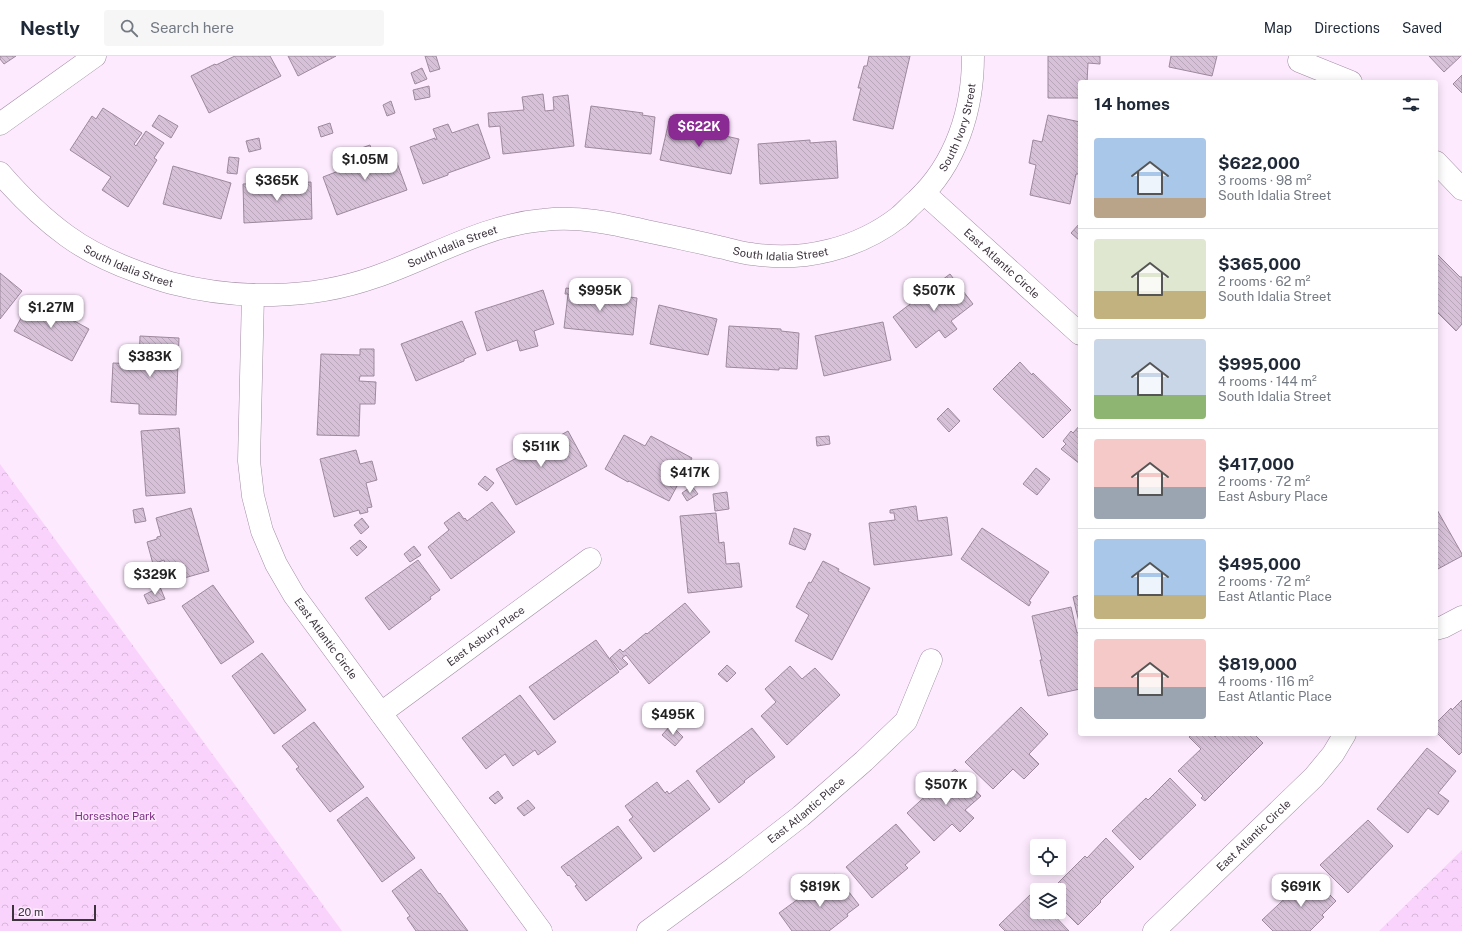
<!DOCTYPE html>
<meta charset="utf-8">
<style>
body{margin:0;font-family:"Public Sans",sans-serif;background:#f6f6f7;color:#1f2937;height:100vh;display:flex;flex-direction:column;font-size:15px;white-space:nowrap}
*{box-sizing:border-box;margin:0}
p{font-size:13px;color:#747a83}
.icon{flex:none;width:22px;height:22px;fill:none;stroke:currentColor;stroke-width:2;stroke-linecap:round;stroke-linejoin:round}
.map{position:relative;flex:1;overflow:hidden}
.details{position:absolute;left:1078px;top:24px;width:360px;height:656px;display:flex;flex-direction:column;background:#fff;border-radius:4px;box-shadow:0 2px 10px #0003}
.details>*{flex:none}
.buttons{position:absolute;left:1030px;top:783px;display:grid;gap:8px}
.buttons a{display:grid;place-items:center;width:36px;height:36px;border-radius:4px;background:#fff;box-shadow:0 2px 10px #0003;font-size:20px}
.scale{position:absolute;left:12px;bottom:10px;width:84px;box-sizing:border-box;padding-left:4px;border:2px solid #3c333c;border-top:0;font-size:11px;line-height:14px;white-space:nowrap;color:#3c333c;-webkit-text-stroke:3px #fdeafe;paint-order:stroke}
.price{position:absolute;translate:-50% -34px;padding:0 9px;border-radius:8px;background:#fff;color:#222;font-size:13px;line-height:26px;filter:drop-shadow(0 1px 2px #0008)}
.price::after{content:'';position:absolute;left:50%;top:24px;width:12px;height:9px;margin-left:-6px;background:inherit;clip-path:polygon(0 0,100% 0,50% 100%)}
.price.current{background:#8a2a93;color:#fff}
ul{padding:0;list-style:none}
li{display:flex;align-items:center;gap:12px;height:100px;padding:0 16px}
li+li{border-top:1px solid #e0e1e3}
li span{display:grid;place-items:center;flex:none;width:112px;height:80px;border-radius:4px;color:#555}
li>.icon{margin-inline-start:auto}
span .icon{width:48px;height:48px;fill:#fffc;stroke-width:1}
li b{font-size:17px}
h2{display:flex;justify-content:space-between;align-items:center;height:48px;padding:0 16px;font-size:17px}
header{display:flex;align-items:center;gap:24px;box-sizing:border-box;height:56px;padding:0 20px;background:#fff;border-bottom:1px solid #e0e1e3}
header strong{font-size:19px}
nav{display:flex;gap:22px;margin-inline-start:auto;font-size:14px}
.search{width:280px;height:36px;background:#f6f6f7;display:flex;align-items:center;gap:10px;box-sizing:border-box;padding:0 14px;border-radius:4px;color:#747a83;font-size:15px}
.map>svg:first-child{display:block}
</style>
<header>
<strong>Nestly</strong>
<div class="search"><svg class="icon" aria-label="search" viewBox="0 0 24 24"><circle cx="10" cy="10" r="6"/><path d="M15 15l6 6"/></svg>Search here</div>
<nav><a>Map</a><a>Directions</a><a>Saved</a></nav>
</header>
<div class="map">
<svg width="1462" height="875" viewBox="0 0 1462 875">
<defs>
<pattern id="park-crowns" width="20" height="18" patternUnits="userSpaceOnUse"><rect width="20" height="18" fill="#fad3fc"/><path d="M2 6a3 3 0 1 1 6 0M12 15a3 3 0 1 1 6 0" fill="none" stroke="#d7b6d9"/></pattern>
<pattern id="building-back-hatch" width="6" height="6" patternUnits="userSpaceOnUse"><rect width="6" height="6" fill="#d7c1d9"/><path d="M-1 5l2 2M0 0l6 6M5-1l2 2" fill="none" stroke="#b9a6bb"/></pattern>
</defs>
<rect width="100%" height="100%" fill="#fdeafe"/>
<g fill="url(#park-crowns)">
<polygon points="0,408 342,875 0,875"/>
<polygon points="1462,794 1462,875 1379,875"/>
</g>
<g fill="url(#building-back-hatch)" stroke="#9d889e">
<polygon points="0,0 16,0 4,8 0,3"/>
<polygon points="235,0 270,0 281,20 209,57 191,20 215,8 216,9"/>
<polygon points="288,0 336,0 298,20"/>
<polygon points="425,0 436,0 440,13 430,16"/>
<polygon points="869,0 910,0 893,73 853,64 861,32 858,32 864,10 867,10"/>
<polygon points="1048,0 1100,0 1100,8 1088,7 1087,26 1080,26 1080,42 1048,42"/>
<polygon points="1171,0 1217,0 1212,20 1169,11"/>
<polygon points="1429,0 1461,0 1444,16"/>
<polygon points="422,12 427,23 415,28 411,17"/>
<polygon points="1462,19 1462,37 1453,28"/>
<polygon points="429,30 430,41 415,44 413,34"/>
<polygon points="543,38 545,55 554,54 553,41 568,39 574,90 503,98 500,70 489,71 488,57 524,54 522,41"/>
<polygon points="391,45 395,57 387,60 383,49"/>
<polygon points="591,50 643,57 642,59 655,61 651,98 585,91"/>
<polygon points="103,52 142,77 134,88 136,90 146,75 164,87 154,102 157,104 128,151 102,134 111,121 70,94 92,60 96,63"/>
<polygon points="159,59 178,70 171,82 152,70"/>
<polygon points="1048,59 1080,66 1080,118 1076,118 1070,148 1030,139 1036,109 1029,107 1033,84 1042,86"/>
<polygon points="669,65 694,70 694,73 739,83 731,118 660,104"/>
<polygon points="330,67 333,77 321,81 318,71"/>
<polygon points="448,68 452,77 478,68 490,102 448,117 448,119 423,128 410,91 435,82 435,84 437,83 433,73"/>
<polygon points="259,82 261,93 249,96 246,85"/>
<polygon points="810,84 810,87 836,85 838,122 760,128 758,88"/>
<polygon points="370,89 375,103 393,96 407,134 337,159 323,121 354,109 350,96"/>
<polygon points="229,101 239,102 237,118 227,117"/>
<polygon points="173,110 231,127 221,163 163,148"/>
<polygon points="294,126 294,127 311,126 312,163 244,167 243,128"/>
<polygon points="1080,167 1080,185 1071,177"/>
<polygon points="1436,197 1460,221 1462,221 1462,268 1456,275 1436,255"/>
<polygon points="0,217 22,235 0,263"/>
<polygon points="950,218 973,248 951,265 957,273 945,282 939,274 916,292 893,261"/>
<polygon points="566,232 637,242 633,279 564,272 568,238 565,238"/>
<polygon points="543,234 554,268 534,275 538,290 520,295 517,284 487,295 475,256"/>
<polygon points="33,240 57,253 56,255 89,273 72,305 14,275"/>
<polygon points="659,249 717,263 708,299 650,288"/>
<polygon points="462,265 476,298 464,303 464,305 416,325 401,288"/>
<polygon points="883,266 891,304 824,320 815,280"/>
<polygon points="729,270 781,273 781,275 799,277 797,313 779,312 779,314 726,311"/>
<polygon points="140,280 179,282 176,359 139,358 139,348 111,346 113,307 139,308"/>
<polygon points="360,293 374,293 374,320 360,320 359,325 376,326 375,348 360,348 359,380 317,379 321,298 360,299"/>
<polygon points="1020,306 1032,319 1033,317 1071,354 1043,382 993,333"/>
<polygon points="948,352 960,365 949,376 937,363"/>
<polygon points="1080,369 1080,408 1061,393 1066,388 1063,385 1071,375 1073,377"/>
<polygon points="179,372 185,437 146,440 141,375"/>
<polygon points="568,375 587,410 516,449 496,413 526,397 525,396 544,386 545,388"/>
<polygon points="624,379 645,390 651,380 692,402 669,445 629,425 628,426 605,413"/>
<polygon points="829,380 830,388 817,390 816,381"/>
<polygon points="356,394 360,408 372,405 377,424 366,427 372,451 367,452 368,456 360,458 359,454 334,461 320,403"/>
<polygon points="1036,412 1050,423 1037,439 1023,428"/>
<polygon points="485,420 494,427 487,435 478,428"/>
<polygon points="692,430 698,438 687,445 682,437"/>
<polygon points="727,436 729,453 715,455 713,438"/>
<polygon points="492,446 515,476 451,523 428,491 449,474 444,467 459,456 464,463 465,462 467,465"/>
<polygon points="916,450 918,465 947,461 952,499 874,509 869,467 895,464 894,457 890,457 890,454"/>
<polygon points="143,452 146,465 135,467 133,454"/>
<polygon points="191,452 209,515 170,526 164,504 153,508 147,486 157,483 157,481 161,480 156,462"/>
<polygon points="1436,452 1462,498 1462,500 1436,514"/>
<polygon points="716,457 719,487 724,486 726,508 739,507 742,531 688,537 680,460"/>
<polygon points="362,462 369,471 361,478 354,469"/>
<polygon points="794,472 811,478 805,494 789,488"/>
<polygon points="982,472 1049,516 1029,545 1031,546 1029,550 961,503"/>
<polygon points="360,484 367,491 357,500 350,492"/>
<polygon points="414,490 421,499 410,506 404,498"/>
<polygon points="418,504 440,534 430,541 431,543 389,574 365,542"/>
<polygon points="823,505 839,513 838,515 870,532 832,604 795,585 809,559 796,551 809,526 811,527"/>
<polygon points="213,529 254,586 221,608 182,550"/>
<polygon points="160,531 165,543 148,548 144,539"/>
<polygon points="1080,539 1080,566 1079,566 1073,541"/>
<polygon points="685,547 710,576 649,628 626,599 622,602 628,608 620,614 610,602 620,593 623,596 646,577 647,578"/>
<polygon points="1071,551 1077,577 1080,576 1080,633 1048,640 1040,604 1042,604 1032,560"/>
<polygon points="596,584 619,616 554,664 529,631"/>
<polygon points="262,597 306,654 274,678 232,620"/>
<polygon points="727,609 736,617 727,626 718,618"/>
<polygon points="790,610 802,623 815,612 840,639 787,689 761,660 776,646 765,633"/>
<polygon points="520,639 556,686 538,699 535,694 513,710 505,698 486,713 462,682"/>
<polygon points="1462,644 1462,696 1459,699 1436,676 1436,667 1451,652 1452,654"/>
<polygon points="1021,651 1048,678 1029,698 1039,708 1024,723 1013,713 993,733 965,706"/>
<polygon points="314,666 364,731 330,756 296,713 299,711 282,690"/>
<polygon points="671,669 683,681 675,690 662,679"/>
<polygon points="752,672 775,701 744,725 745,726 719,747 696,715"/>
<polygon points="1192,678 1212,678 1215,681 1218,678 1254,678 1263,687 1205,745 1201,742 1203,740 1178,715 1201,693 1189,681"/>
<polygon points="1427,692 1456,715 1438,737 1449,745 1438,759 1428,752 1408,777 1377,753"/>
<polygon points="955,713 981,740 965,754 974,762 960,776 952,768 934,785 907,757"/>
<polygon points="1170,722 1196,749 1140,804 1112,775 1146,742 1148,744"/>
<polygon points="688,724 710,753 654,796 629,764 633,761 625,750 657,726 665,737 667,735 669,738"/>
<polygon points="498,735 503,742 495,748 489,742"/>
<polygon points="367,741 415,802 382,826 337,764"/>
<polygon points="528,744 535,752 524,760 517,752"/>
<polygon points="1368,764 1393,790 1348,837 1320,809"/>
<polygon points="896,768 920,796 905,809 908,812 872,842 846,811"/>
<polygon points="618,770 642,802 586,845 575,830 577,829 569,819 568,820 561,811"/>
<polygon points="1106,782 1134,811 1100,845 1101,846 1078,869 1059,850 1059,834 1051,834 1085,800 1087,802"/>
<polygon points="421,813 439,838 440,837 468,875 416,875 407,862 410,860 392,835"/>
<polygon points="835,818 859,849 847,858 848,860 829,875 792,875 779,857 805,838 806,840"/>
<polygon points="1310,819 1336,845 1322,859 1324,861 1310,875 1273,875 1262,864"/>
<polygon points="1032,837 1037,842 1037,856 1051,856 1069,875 1005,875 999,869"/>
</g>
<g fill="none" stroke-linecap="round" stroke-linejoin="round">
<defs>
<g id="minor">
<polyline points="1299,5 1351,26"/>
<polyline points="0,68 95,0"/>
<polyline points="1436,106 1462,133"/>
<path id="s1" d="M 0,117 C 20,140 42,162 67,180 C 89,196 113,207 138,216 C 149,220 160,224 171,227 C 237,244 310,244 375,221 C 431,202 483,169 543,164 C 579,160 611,167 646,175 C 670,180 694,185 719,191 C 730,193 741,197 752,198 C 803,206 858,193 899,161 C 905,156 910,150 916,145 C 956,108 973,54 973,0"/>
<path id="s2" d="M 924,137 L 1080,278"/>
<path id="s3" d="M 253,239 L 249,405 L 253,440 L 262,475 L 276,508 L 294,539 L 541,875"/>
<polyline points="1436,573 1443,571 1462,561"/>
<path id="s4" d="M 381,657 L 590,503"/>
<path id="s5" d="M 648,875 L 734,812 L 801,760 L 864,705 L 906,665 L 931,604"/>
<path id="s6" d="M 1154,875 L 1314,721 L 1333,698 L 1345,678"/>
</g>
</defs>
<use href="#minor" stroke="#a28da3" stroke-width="23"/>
<use href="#minor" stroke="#fff" stroke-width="22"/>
</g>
<g text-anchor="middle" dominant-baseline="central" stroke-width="3" stroke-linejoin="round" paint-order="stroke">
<g font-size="11" fill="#3c333c" stroke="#fdeafe">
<text stroke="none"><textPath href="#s1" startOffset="1070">South Ivory Street</textPath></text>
<text stroke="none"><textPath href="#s1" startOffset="497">South Idalia Street</textPath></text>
<text stroke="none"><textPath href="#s1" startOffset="833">South Idalia Street</textPath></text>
<text stroke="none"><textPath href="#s2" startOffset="105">East Atlantic Circle</textPath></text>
<text stroke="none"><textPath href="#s1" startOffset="161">South Idalia Street</textPath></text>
<text stroke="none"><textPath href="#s4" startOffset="130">East Asbury Place</textPath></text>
<text stroke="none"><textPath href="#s3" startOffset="363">East Atlantic Circle</textPath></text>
<text stroke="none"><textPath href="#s5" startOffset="199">East Atlantic Place</textPath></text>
<text stroke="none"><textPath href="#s6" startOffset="138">East Atlantic Circle</textPath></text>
</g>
<g font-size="11" fill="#7d2c84" stroke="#fdeafe">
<text x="115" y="760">Horseshoe Park</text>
</g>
</g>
</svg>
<div class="buttons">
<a><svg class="icon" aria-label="locate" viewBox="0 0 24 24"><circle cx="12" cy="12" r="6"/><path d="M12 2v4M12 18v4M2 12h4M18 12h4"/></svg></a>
<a><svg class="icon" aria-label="layers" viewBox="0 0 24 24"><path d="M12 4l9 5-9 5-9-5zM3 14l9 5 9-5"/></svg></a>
</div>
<div class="scale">20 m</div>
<b class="price current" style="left:699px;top:92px">$622K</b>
<b class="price" style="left:365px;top:125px">$1.05M</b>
<b class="price" style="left:277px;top:146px">$365K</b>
<b class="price" style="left:600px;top:256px">$995K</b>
<b class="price" style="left:934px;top:256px">$507K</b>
<b class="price" style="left:51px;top:273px">$1.27M</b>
<b class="price" style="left:150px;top:322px">$383K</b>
<b class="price" style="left:541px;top:412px">$511K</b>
<b class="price" style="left:690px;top:438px">$417K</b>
<b class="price" style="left:155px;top:540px">$329K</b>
<b class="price" style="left:673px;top:680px">$495K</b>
<b class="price" style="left:946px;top:750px">$507K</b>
<b class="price" style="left:820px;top:852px">$819K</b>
<b class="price" style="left:1301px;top:852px">$691K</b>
<section class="details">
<h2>14 homes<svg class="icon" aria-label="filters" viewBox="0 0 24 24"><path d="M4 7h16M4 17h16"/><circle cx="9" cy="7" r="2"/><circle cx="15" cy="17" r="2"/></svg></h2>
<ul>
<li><span style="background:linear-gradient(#a9c7e8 75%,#b9a48a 0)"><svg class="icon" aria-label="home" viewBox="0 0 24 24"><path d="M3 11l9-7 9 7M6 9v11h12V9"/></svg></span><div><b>$622,000</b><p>3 rooms · 98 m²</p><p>South Idalia Street</p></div></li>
<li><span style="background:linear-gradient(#dfe7d0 65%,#c2b280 0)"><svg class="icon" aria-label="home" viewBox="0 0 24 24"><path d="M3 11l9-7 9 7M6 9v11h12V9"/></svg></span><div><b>$365,000</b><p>2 rooms · 62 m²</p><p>South Idalia Street</p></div></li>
<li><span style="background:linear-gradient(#c9d6e8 70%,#8fb573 0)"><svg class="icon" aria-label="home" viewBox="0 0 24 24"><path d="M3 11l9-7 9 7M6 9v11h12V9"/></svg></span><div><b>$995,000</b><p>4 rooms · 144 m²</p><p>South Idalia Street</p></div></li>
<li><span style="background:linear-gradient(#f6c9c9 60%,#9aa5b1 0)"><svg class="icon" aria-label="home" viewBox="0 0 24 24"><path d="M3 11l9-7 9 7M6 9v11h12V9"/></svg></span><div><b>$417,000</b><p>2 rooms · 72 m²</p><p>East Asbury Place</p></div></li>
<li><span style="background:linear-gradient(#a9c7e8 70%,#c2b280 0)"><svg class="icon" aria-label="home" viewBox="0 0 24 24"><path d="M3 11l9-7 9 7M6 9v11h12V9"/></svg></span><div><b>$495,000</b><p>2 rooms · 72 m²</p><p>East Atlantic Place</p></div></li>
<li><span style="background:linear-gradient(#f6c9c9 60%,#9aa5b1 0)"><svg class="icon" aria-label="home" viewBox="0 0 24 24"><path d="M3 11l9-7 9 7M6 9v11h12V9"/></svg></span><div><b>$819,000</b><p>4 rooms · 116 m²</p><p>East Atlantic Place</p></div></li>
</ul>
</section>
</div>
